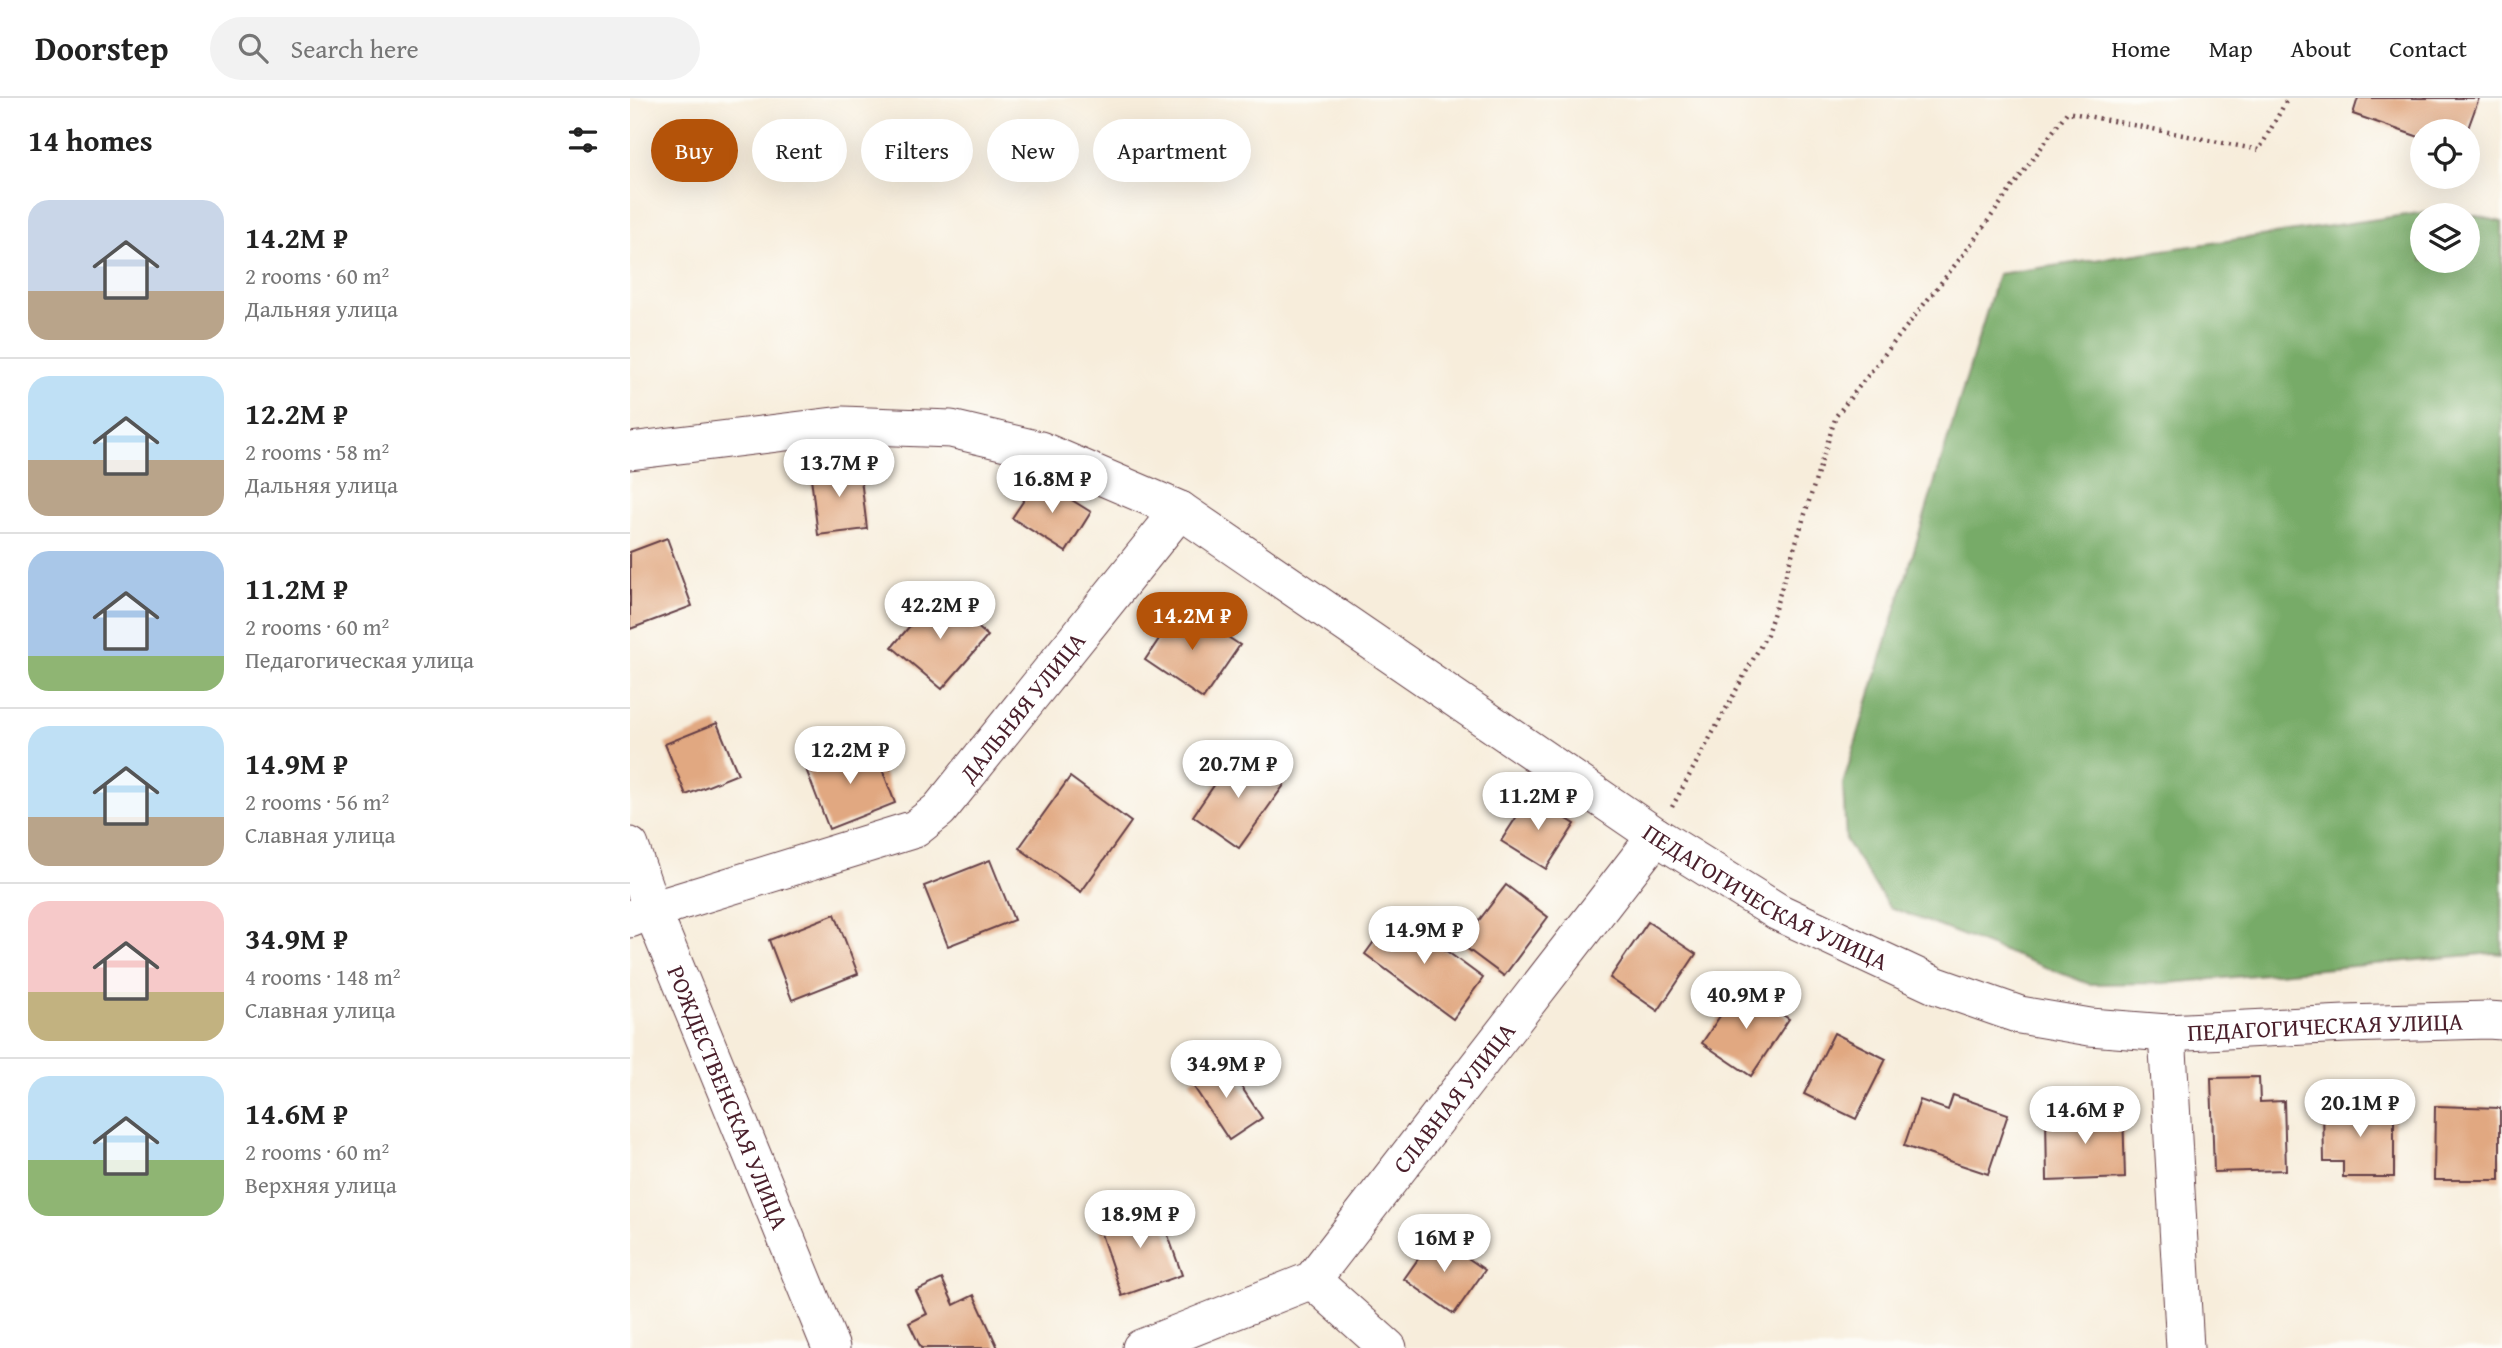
<!DOCTYPE html>
<meta charset="utf-8">
<style>
body{margin:0;font-family:"Gentium Book Plus",serif;background:#f2f2f2;color:#222;height:100vh;display:flex;flex-direction:column;font-size:26px;white-space:nowrap}
*{box-sizing:border-box;margin:0}
p{font-size:23px;color:#767676}
.icon{flex:none;width:38px;height:38px;fill:none;stroke:currentColor;stroke-width:2;stroke-linecap:round;stroke-linejoin:round}
.map{position:relative;flex:1;overflow:hidden}
.side{display:flex;flex-direction:column;background:#fff;width:630px}
.side>*{flex:none}
.top-card{position:absolute;left:21px;top:21px;width:665px;height:63px;display:flex;gap:14px}
.controls{position:absolute;left:1780px;top:21px;display:grid;gap:14px}
.controls a{display:grid;place-items:center;width:70px;height:70px;border-radius:50%;background:#fff;box-shadow:0 7px 28px #0002;font-size:35px}
.price{position:absolute;translate:-50% -60px;padding:0 16px;border-radius:24px;background:#fff;color:#222;font-size:23px;line-height:46px;filter:drop-shadow(0 2px 4px #0008)}
.price::after{content:'';position:absolute;left:50%;top:42px;width:21px;height:16px;margin-left:-10px;background:inherit;clip-path:polygon(0 0,100% 0,50% 100%)}
.price.current{background:#b45309;color:#fff}
ul{padding:0;list-style:none}
li{display:flex;align-items:center;gap:21px;height:175px;padding:0 28px}
li+li{border-top:2px solid #e0e0e0}
li span{display:grid;place-items:center;flex:none;width:196px;height:140px;border-radius:21px;color:#555}
li>.icon{margin-inline-start:auto}
span .icon{width:84px;height:84px;fill:#fffc;stroke-width:1}
li b{font-size:30px}
h2{display:flex;justify-content:space-between;align-items:center;height:84px;padding:0 28px;font-size:30px}
.pill{padding:0 24px;border-radius:32px;background:#fff;box-shadow:0 7px 28px #0002;font-size:24px;line-height:63px}
.pill.current{background:#b45309;color:#fff}
header{display:flex;align-items:center;gap:42px;box-sizing:border-box;height:98px;padding:0 35px;background:#fff;border-bottom:2px solid #e0e0e0}
header strong{font-size:33px}
nav{display:flex;gap:38px;margin-inline-start:auto;font-size:24px}
.search{width:490px;height:63px;background:#f2f2f2;display:flex;align-items:center;gap:18px;box-sizing:border-box;padding:0 24px;border-radius:38px;color:#767676;font-size:26px}
main{display:flex;flex:1;min-height:0}
.map>svg:first-child{display:block}
</style>
<header>
<strong>Doorstep</strong>
<div class="search"><svg class="icon" aria-label="search" viewBox="0 0 24 24"><circle cx="10" cy="10" r="6"/><path d="M15 15l6 6"/></svg>Search here</div>
<nav><a>Home</a><a>Map</a><a>About</a><a>Contact</a></nav>
</header>
<main>
<section class="side">
<h2>14 homes<svg class="icon" aria-label="filters" viewBox="0 0 24 24"><path d="M4 7h16M4 17h16"/><circle cx="9" cy="7" r="2"/><circle cx="15" cy="17" r="2"/></svg></h2>
<ul>
<li><span style="background:linear-gradient(#c9d6e8 65%,#b9a48a 0)"><svg class="icon" aria-label="home" viewBox="0 0 24 24"><path d="M3 11l9-7 9 7M6 9v11h12V9"/></svg></span><div><b>14.2M ₽</b><p>2 rooms · 60 m²</p><p>Дальняя улица</p></div></li>
<li><span style="background:linear-gradient(#bfe0f5 60%,#b9a48a 0)"><svg class="icon" aria-label="home" viewBox="0 0 24 24"><path d="M3 11l9-7 9 7M6 9v11h12V9"/></svg></span><div><b>12.2M ₽</b><p>2 rooms · 58 m²</p><p>Дальняя улица</p></div></li>
<li><span style="background:linear-gradient(#a9c7e8 75%,#8fb573 0)"><svg class="icon" aria-label="home" viewBox="0 0 24 24"><path d="M3 11l9-7 9 7M6 9v11h12V9"/></svg></span><div><b>11.2M ₽</b><p>2 rooms · 60 m²</p><p>Педагогическая улица</p></div></li>
<li><span style="background:linear-gradient(#bfe0f5 65%,#b9a48a 0)"><svg class="icon" aria-label="home" viewBox="0 0 24 24"><path d="M3 11l9-7 9 7M6 9v11h12V9"/></svg></span><div><b>14.9M ₽</b><p>2 rooms · 56 m²</p><p>Славная улица</p></div></li>
<li><span style="background:linear-gradient(#f6c9c9 65%,#c2b280 0)"><svg class="icon" aria-label="home" viewBox="0 0 24 24"><path d="M3 11l9-7 9 7M6 9v11h12V9"/></svg></span><div><b>34.9M ₽</b><p>4 rooms · 148 m²</p><p>Славная улица</p></div></li>
<li><span style="background:linear-gradient(#bfe0f5 60%,#8fb573 0)"><svg class="icon" aria-label="home" viewBox="0 0 24 24"><path d="M3 11l9-7 9 7M6 9v11h12V9"/></svg></span><div><b>14.6M ₽</b><p>2 rooms · 60 m²</p><p>Верхняя улица</p></div></li>
</ul>
</section>
<div class="map">
<svg width="1872" height="1250" viewBox="0 0 1872 1250">
<rect width="100%" height="100%" fill="#fdfcf7"/>
<filter id="ink" filterUnits="userSpaceOnUse"><feTurbulence type="fractalNoise" baseFrequency=".0143" numOctaves="2"/><feDisplacementMap in="SourceGraphic" scale="14" xChannelSelector="R" yChannelSelector="G"/><feConvolveMatrix kernelMatrix="1 2 1 2 8 2 1 2 1" color-interpolation-filters="sRGB"/></filter>
<filter id="wash" filterUnits="userSpaceOnUse"><feTurbulence type="fractalNoise" baseFrequency=".00686" numOctaves="4" result="noise"/><feDisplacementMap in="SourceGraphic" scale="28" xChannelSelector="R" yChannelSelector="G"/><feGaussianBlur stdDeviation="1.57" result="paint"/><feColorMatrix in="noise" values="0 0 0 0 0 0 0 0 0 0 0 0 0 0 0 0 0 1.4 0 .05"/><feComposite in="paint" operator="in"/></filter>
<g filter="url(#wash)">
<rect width="100%" height="100%" fill="#f7eddb"/>
<path fill="#77ab67" stroke="#606549" stroke-width="2" fill-rule="evenodd" d="M 1817,111 L 1872,124 L 1872,856 L 1863,855 L 1540,885 L 1459,886 L 1259,809 L 1216,743 L 1213,686 L 1368,176 ZM 1792,117 L 1838,117 L 1838,163 L 1792,163 Z"/>
<g id="blocks">
<g fill="#e1a881">
<polygon points="1728,0 1849,0 1837,33 1792,33 1792,40 1723,16"/>
<polygon points="229,364 237,431 188,437 180,371"/>
<polygon points="408,381 461,414 436,454 382,420"/>
<polygon points="37,440 62,508 0,531 0,454"/>
<polygon points="308,495 358,538 312,591 262,549"/>
<polygon points="551,508 610,547 573,601 515,562"/>
<polygon points="87,625 108,676 56,697 35,646"/>
<polygon points="242,645 265,705 199,731 176,671"/>
<polygon points="607,654 654,687 609,750 563,718"/>
<polygon points="440,679 501,724 451,794 389,750"/>
<polygon points="900,698 945,726 916,771 871,743"/>
<polygon points="360,762 384,822 318,848 294,788"/>
<polygon points="876,787 918,819 874,878 831,846"/>
<polygon points="765,815 853,880 823,921 735,856"/>
<polygon points="205,816 228,876 162,902 139,842"/>
<polygon points="1018,824 1066,856 1028,913 980,880"/>
<polygon points="1110,888 1159,921 1121,978 1072,945"/>
<polygon points="1204,935 1256,961 1226,1021 1174,996"/>
<polygon points="593,961 632,1020 599,1042 560,983"/>
<polygon points="1629,979 1630,1004 1654,1003 1656,1072 1584,1074 1581,980"/>
<polygon points="1323,997 1378,1016 1358,1076 1274,1048 1290,1002 1318,1012"/>
<polygon points="1693,1006 1764,1006 1764,1079 1713,1079 1713,1064 1694,1064"/>
<polygon points="1805,1008 1870,1010 1870,1082 1804,1082"/>
<polygon points="1493,1013 1495,1080 1417,1083 1416,1015"/>
<polygon points="527,1106 552,1177 492,1198 468,1127"/>
<polygon points="805,1137 855,1172 824,1216 774,1181"/>
<polygon points="312,1181 324,1207 344,1197 368,1250 291,1250 279,1225 297,1216 286,1193"/>
</g>
</g>
</g>
<g filter="url(#ink)">
<use href="#blocks" fill-opacity="0" stroke="#643e45" stroke-width="2"/>
<g fill="none" stroke-linecap="round" stroke-linejoin="round">
<defs>
<g id="street">
<path id="s1" d="M 0,353 L 212,327 L 321,331 L 410,352 L 550,412 L 1026,738 L 1148,814 L 1307,888 L 1390,917 L 1460,929 L 1537,935 L 1715,926 L 1858,922 L 1872,923"/>
<path id="s2" d="M 0,748 L 22,812 L 201,1250"/>
<path id="s3" d="M 0,821 L 22,812 L 285,731 L 309,712 L 550,412"/>
<polyline points="1537,935 1555,1250"/>
<polyline points="682,1182 758,1250"/>
<path id="s4" d="M 511,1250 L 682,1182 L 1026,738"/>
</g>
</defs>
<use href="#street" stroke="#643e45" stroke-width="39"/>
<polyline stroke="#643e45" stroke-width="4.5" stroke-dasharray="2 5" stroke-linecap="butt" points="1042,709 1137,536 1206,318 1336,153 1437,14 1629,52 1658,0"/>
<use href="#street" stroke="#fff" stroke-width="37"/>
</g>
</g>
<g text-anchor="middle" dominant-baseline="central" stroke-width="6" stroke-linejoin="round" paint-order="stroke">
<g font-size="24" fill="#4a1f2b" stroke="#fdfcf7">
<text stroke="none"><textPath href="#s3" startOffset="462">ДАЛЬНЯЯ УЛИЦА</textPath></text>
<text stroke="none"><textPath href="#s1" startOffset="1269">ПЕДАГОГИЧЕСКАЯ УЛИЦА</textPath></text>
<text stroke="none"><textPath href="#s1" startOffset="1857">ПЕДАГОГИЧЕСКАЯ УЛИЦА</textPath></text>
<text stroke="none"><textPath href="#s4" startOffset="415">СЛАВНАЯ УЛИЦА</textPath></text>
<text stroke="none"><textPath href="#s2" startOffset="270">РОЖДЕСТВЕНСКАЯ УЛИЦА</textPath></text>
</g>
</g>
</svg>
<div class="controls">
<a><svg class="icon" aria-label="locate" viewBox="0 0 24 24"><circle cx="12" cy="12" r="6"/><path d="M12 2v4M12 18v4M2 12h4M18 12h4"/></svg></a>
<a><svg class="icon" aria-label="layers" viewBox="0 0 24 24"><path d="M12 4l9 5-9 5-9-5zM3 14l9 5 9-5"/></svg></a>
</div>
<b class="price" style="left:209px;top:401px">13.7M ₽</b>
<b class="price" style="left:422px;top:417px">16.8M ₽</b>
<b class="price" style="left:310px;top:543px">42.2M ₽</b>
<b class="price current" style="left:562px;top:554px">14.2M ₽</b>
<b class="price" style="left:220px;top:688px">12.2M ₽</b>
<b class="price" style="left:608px;top:702px">20.7M ₽</b>
<b class="price" style="left:908px;top:734px">11.2M ₽</b>
<b class="price" style="left:794px;top:868px">14.9M ₽</b>
<b class="price" style="left:1116px;top:933px">40.9M ₽</b>
<b class="price" style="left:596px;top:1002px">34.9M ₽</b>
<b class="price" style="left:1730px;top:1041px">20.1M ₽</b>
<b class="price" style="left:1455px;top:1048px">14.6M ₽</b>
<b class="price" style="left:510px;top:1152px">18.9M ₽</b>
<b class="price" style="left:814px;top:1176px">16M ₽</b>
<div class="top-card">
<a class="pill current">Buy</a>
<a class="pill">Rent</a>
<a class="pill">Filters</a>
<a class="pill">New</a>
<a class="pill">Apartment</a>
</div>
</div>
</main>
